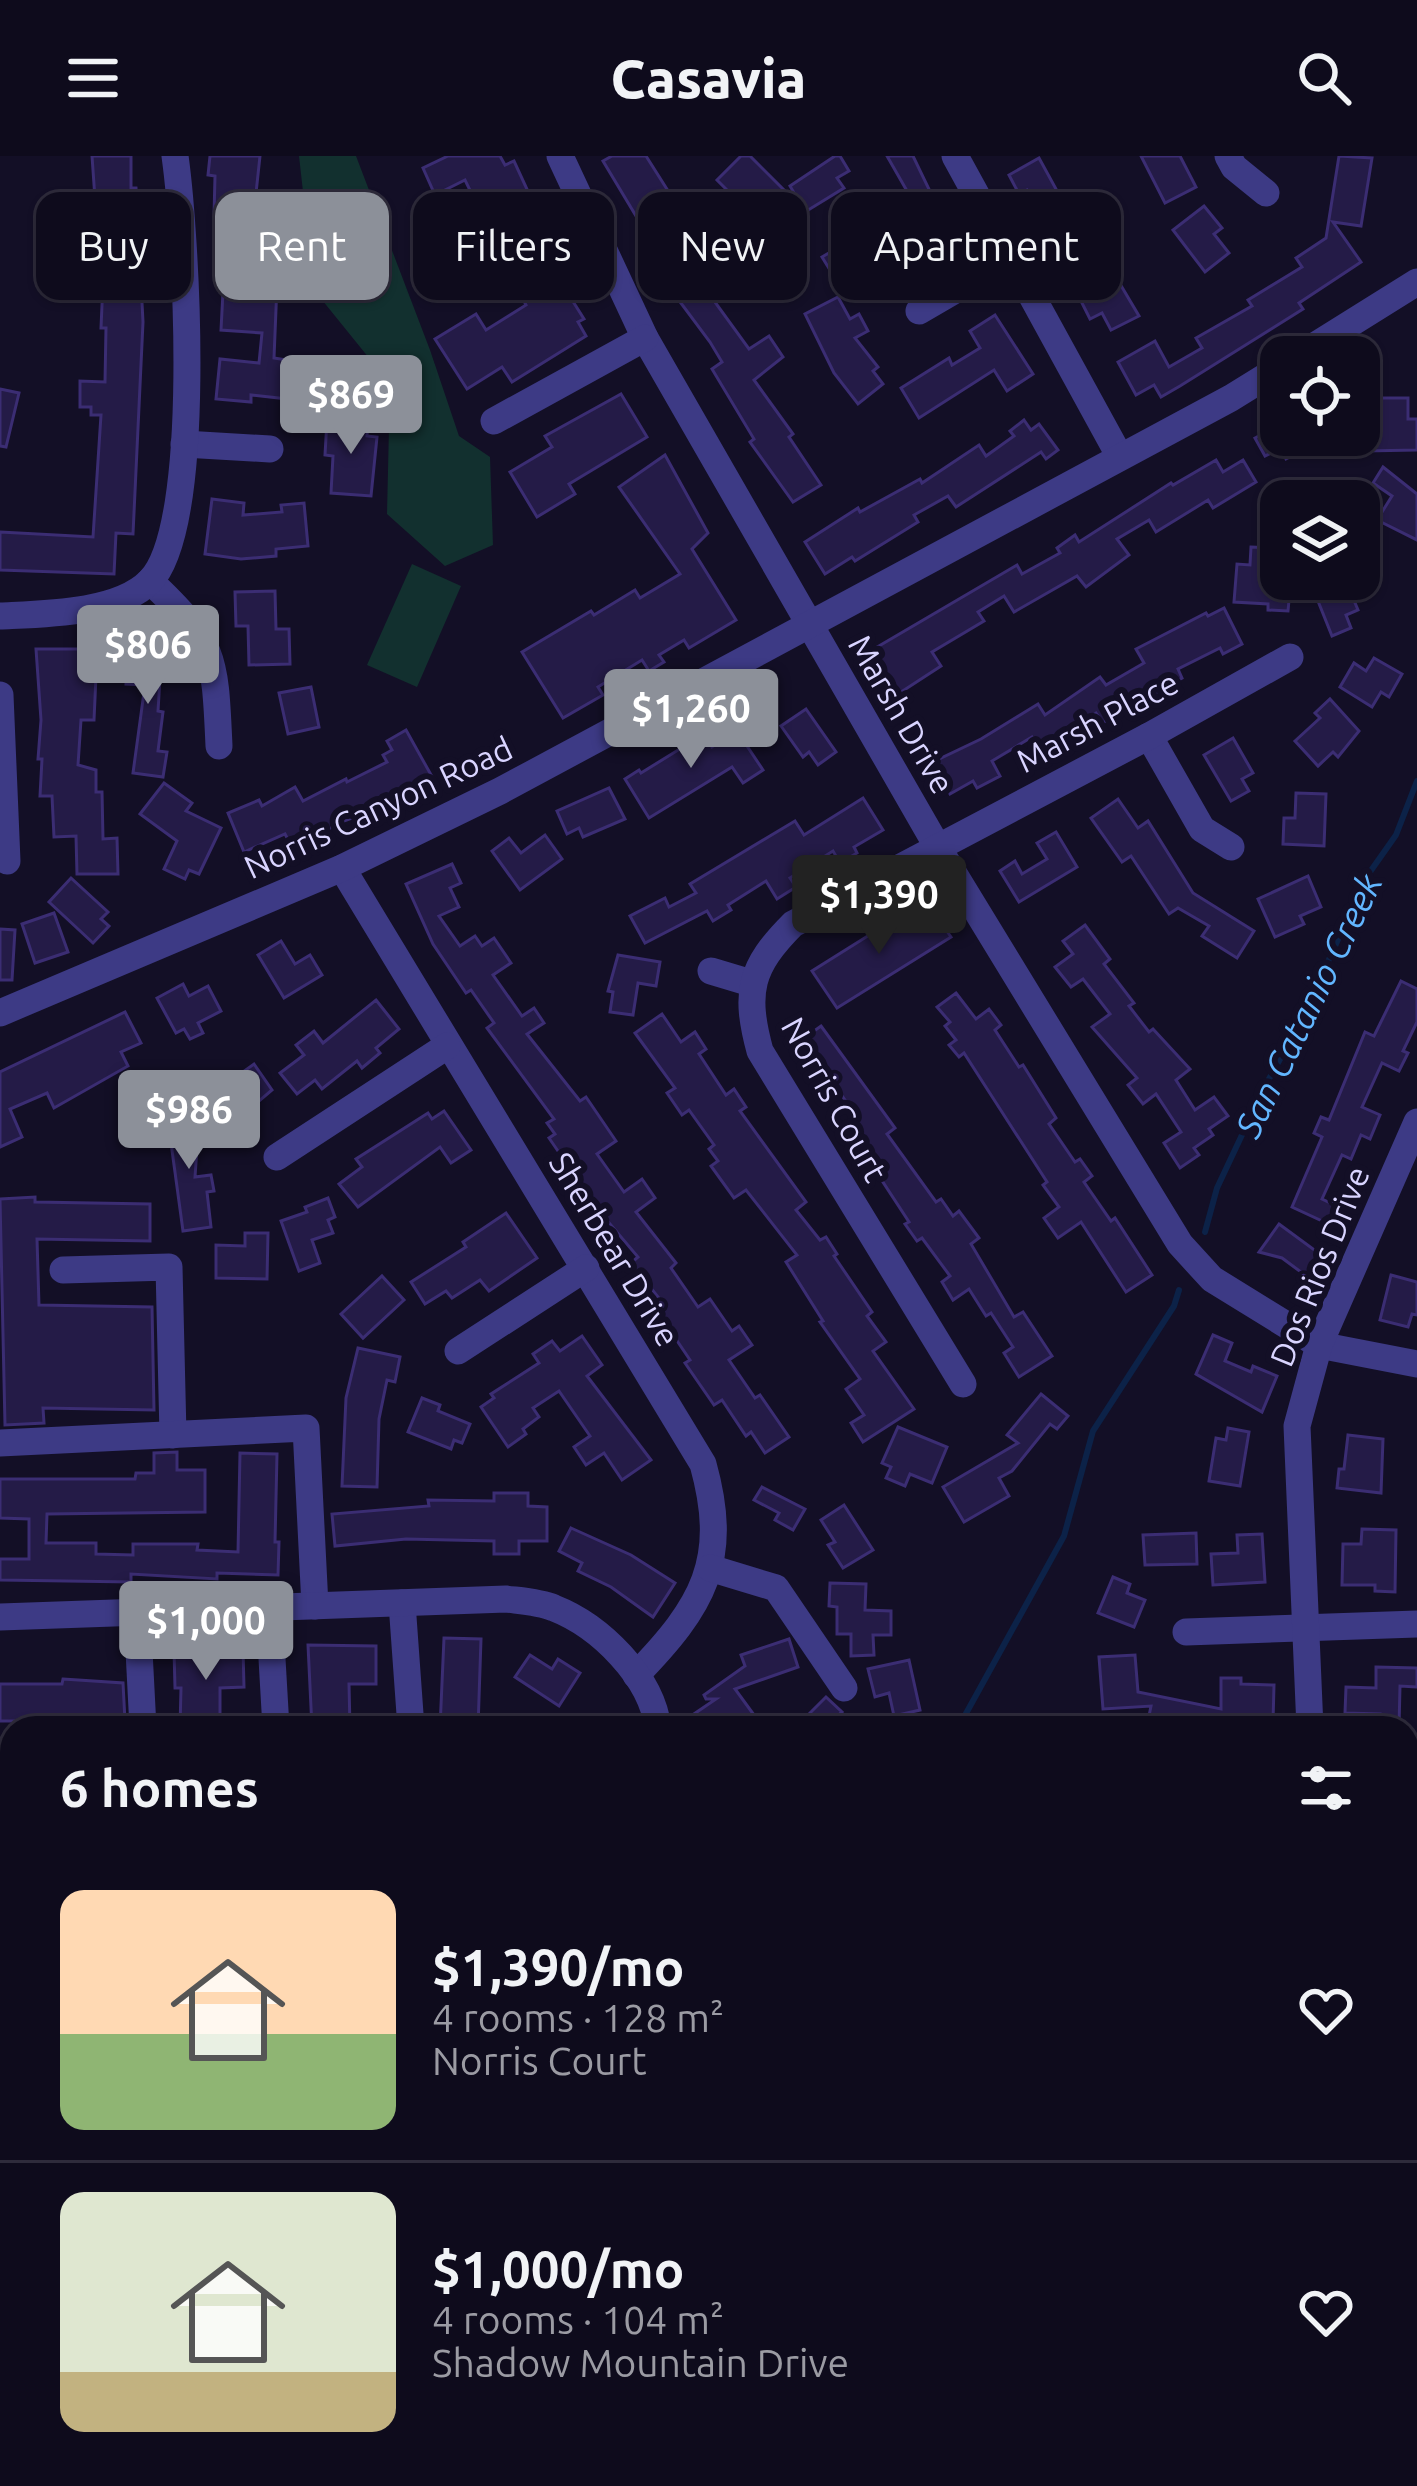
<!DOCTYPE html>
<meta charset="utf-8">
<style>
body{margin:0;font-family:Ubuntu,sans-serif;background:#171425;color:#f1f3f6;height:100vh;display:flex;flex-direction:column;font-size:45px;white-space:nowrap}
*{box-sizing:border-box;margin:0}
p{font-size:39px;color:#9b9ba3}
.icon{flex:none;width:66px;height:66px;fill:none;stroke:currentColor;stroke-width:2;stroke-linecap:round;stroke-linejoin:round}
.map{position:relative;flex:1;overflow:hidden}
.panel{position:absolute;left:0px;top:1560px;width:1419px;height:771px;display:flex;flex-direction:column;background:#0e0b1c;border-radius:36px 36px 0 0;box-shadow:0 3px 9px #0004,0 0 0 3px #2e2b3b}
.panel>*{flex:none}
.banner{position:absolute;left:36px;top:36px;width:1347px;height:108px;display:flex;gap:24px}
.tools{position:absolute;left:1260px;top:180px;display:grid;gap:24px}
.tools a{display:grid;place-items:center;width:120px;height:120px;border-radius:24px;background:#0e0b1c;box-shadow:0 3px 9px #0004,0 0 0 3px #2e2b3b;font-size:60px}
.price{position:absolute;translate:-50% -102px;padding:0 27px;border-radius:12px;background:#8c9099;color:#fff;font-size:39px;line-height:78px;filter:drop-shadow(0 3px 6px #0008)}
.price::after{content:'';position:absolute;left:50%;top:72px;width:36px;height:27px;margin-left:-18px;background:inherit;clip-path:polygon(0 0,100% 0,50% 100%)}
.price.selected{background:#222;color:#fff}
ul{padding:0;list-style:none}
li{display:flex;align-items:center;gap:36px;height:300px;padding:0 60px}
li+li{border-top:3px solid #2e2b3b}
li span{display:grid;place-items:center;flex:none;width:336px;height:240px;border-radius:24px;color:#555}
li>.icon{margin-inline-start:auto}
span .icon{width:144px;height:144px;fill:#fffc;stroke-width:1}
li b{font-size:51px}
h2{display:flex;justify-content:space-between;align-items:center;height:144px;padding:0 60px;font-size:51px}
.tag{padding:0 42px;border-radius:24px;background:#0e0b1c;box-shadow:0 3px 9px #0004,0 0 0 3px #2e2b3b;font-size:42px;line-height:108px}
.tag.selected{background:#8c9099;color:#fff}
header{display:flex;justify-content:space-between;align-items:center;height:156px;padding:0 60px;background:#0e0b1c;font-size:54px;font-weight:800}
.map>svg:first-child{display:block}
</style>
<header><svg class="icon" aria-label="menu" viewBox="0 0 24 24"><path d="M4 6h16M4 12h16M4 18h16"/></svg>Casavia<svg class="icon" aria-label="search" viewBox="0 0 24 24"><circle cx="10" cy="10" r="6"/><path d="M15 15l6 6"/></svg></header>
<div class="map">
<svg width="1417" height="2330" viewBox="0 0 1417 2330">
<rect width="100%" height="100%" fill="#130f26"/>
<g fill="#12302f">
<polygon points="299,0 356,0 430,194 459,280 490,301 493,389 445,410 387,358 390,228 314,134"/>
<polygon points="412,408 461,430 417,531 367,509"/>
<polygon points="880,2319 967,2319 969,2330 883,2330"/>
</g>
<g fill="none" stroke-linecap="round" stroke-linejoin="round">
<g stroke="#0c2248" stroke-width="6">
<polyline points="1205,1076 1217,1032 1265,930 1302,864 1365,723 1396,679 1417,625"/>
<polyline points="958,1572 1064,1380 1093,1275 1174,1150 1179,1134"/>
<polyline points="935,2330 936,2319"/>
</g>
</g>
<g fill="#241b47" stroke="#3b2d73" stroke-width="3">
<polygon points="92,0 131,0 131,32 136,32 143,166 133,378 116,377 114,418 0,414 0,376 93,381 101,259 91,259 91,251 80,251 80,225 105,226 106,172 101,172 104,104 84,104 84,71 97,71"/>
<polygon points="210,0 260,0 253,65 258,65 258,104 278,104 274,202 293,205 288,243 251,239 251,246 216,243 220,203 259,207 262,177 221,174 223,136 220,136 218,60 214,60 215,20 208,19"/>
<polygon points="448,0 500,0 505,9 514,5 560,105 550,109 584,163 578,166 586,180 512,226 502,211 467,233 435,183 476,158 486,174 526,149 465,24 435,39 423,12"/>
<polygon points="612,0 646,0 670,38 661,43 693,92 666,110 603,5"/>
<polygon points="741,0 750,0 784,34 755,62 717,24"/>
<polygon points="835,0 840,0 849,15 837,22 844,32 805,56 790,30"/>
<polygon points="887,0 913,0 952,81 919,99 897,59 903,56 896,41 907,35"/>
<polygon points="1141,0 1180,0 1196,31 1165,47"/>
<polygon points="1339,0 1372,2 1361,70 1333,66 1361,106 1299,147 1303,153 1180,230 1161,241 1154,229 1136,239 1118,206 1155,185 1169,211 1202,192 1196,182 1252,150 1248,144 1302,111 1296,102 1326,82"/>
<polygon points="1039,2 1074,66 1081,62 1139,160 1111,174 1102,157 1090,163 1079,141 1084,139 1060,99 1070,93 1050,58 1043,62 1027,34 1019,38 1009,19"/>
<polygon points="1204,50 1222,72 1214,78 1229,97 1205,116 1173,74"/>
<polygon points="866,67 891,108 864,125 858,115 838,127 822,101 846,87 842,82"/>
<polygon points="683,115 692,128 699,124 749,193 769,180 783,201 754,224 793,278 789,281 821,329 793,346 750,286 754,283 712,213 722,206 710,186 666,127"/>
<polygon points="838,141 850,163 859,158 868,175 855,182 878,211 873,215 883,228 858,248 834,217 805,158"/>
<polygon points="995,159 1033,218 1007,235 994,214 919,262 901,232 949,202 952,209 980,192 970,175"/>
<polygon points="356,206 371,224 344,248 328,230"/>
<polygon points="0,233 19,237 6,291 0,290"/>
<polygon points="621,238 647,281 569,328 575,338 537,361 510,316 552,291 545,280"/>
<polygon points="1365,242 1408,242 1408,263 1417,263 1417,294 1365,295"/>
<polygon points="327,264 368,267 367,280 377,281 371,340 331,337 333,300 325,299"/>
<polygon points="1024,264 1031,274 1039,268 1058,294 1046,303 1041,296 956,351 948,340 914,359 918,366 855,405 852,401 825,418 805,386 858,352 860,356 920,323 922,327 979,289 986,300 1014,280 1010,275"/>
<polygon points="1281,268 1281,279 1331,279 1286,303 1281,292 1265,300 1255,282"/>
<polygon points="665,299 708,377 692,393 736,464 689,492 684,484 659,499 664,506 649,515 642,504 598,531 603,539 563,562 522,496 591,455 594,459 635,434 640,442 680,418 619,331"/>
<polygon points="1216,304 1223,316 1243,304 1256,326 1213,352 1208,344 1156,376 1149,364 1117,383 1129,399 1086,431 1077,420 1014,456 1004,440 978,456 984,465 932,496 941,510 895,540 867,497 1017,409 1022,418 1060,397 1057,392 1075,379 1079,386 1171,327 1173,329"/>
<polygon points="1383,311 1417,338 1417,384 1377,364 1392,340 1373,327"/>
<polygon points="212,343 244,347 243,359 282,356 281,349 304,347 308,390 276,393 276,400 241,403 205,398"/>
<polygon points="1251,391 1271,392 1270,410 1281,411 1281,423 1291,423 1288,455 1268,454 1268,448 1234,446 1237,408 1250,409"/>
<polygon points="1329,423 1345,423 1358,454 1346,459 1351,472 1332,480 1312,430"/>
<polygon points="275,435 276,473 289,473 290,508 249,509 248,470 236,470 235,436"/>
<polygon points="1224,452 1242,488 1223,498 1220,492 1178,513 1182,522 1137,547 1135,544 1103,567 1096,557 1042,597 1032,581 992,605 1000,620 977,632 973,625 950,638 933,606 981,583 1038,548 1045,559 1100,521 1106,529 1144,507 1136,493 1206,457 1208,460"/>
<polygon points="128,487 162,489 158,555 163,556 158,595 167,596 163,621 133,617 145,529 126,528"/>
<polygon points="36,493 86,493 86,498 97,498 94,564 81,564 78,609 96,614 96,636 102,636 103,683 117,682 118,718 77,718 76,680 54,681 52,640 40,640 42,603 38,603 41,564"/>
<polygon points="1374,502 1402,518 1389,541 1381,536 1372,551 1340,531 1354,507 1366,515"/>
<polygon points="311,531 319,571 288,578 279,537"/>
<polygon points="1330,543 1359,575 1338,601 1333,596 1318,610 1295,585 1320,562 1315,557"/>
<polygon points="806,553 836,596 818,609 809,596 803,601 781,570"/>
<polygon points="406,574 435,626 407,642 341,666 293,693 285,678 244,696 228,657 259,644 262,650 295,631 303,645 346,623 347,626 387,606 383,599 392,594 387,585"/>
<polygon points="737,575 763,614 743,627 732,611 649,662 625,623 639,614 641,617 704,578 712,591"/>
<polygon points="1233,582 1253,617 1242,623 1249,635 1231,645 1204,599"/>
<polygon points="164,627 192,647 186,655 221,672 199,718 189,714 185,723 164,713 177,685 140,658"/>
<polygon points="609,632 625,663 583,681 579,672 567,678 557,655"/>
<polygon points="1296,637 1326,638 1324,690 1283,688 1284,662 1295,662"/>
<polygon points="863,642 883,674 854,691 857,697 840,707 833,695 790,722 796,731 777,743 766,725 728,749 731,754 713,765 707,755 645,787 630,760 665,742 669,751 696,737 690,728 795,665 804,679"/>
<polygon points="1118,643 1138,672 1148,665 1193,737 1254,775 1237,802 1202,780 1209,770 1178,752 1169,758 1131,700 1122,706 1091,662"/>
<polygon points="1056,676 1077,711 1019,746 1000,715 1015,705 1022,718 1047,703 1037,687"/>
<polygon points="545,679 562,703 520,734 492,695 509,682 521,697"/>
<polygon points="452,708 461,727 450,732 459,751 439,760 460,790 475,780 482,790 494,782 511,807 493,819 522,860 534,852 544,867 527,878 580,945 586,941 616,985 597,998 624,1036 642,1023 655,1042 636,1056 676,1107 671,1112 698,1151 710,1143 732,1175 739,1170 752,1189 729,1204 755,1242 760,1239 789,1281 765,1297 751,1276 746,1280 722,1244 714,1249 685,1207 690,1204 651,1146 658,1141 631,1107 638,1101 577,1029 580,1027 549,982 555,978 547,967 554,963 487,872 494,867 471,834 466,837 433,788 406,728"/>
<polygon points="1308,720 1321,751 1300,760 1304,768 1275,781 1258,743"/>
<polygon points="71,722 108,756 101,763 109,770 93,787 49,746"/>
<polygon points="933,755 951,781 837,852 812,815 898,761 906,773"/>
<polygon points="54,757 68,796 35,807 22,768"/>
<polygon points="1085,769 1110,803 1104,808 1134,847 1129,850 1149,876 1153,873 1190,913 1176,924 1195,954 1214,941 1228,960 1209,973 1213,979 1194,992 1199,999 1180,1012 1164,987 1181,976 1156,938 1143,948 1128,929 1137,922 1092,871 1110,858 1083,823 1071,831 1055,811 1073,798 1063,785"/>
<polygon points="0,773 15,774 12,824 0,824"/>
<polygon points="281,785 295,808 310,799 322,819 284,842 258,799"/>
<polygon points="618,799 660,806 656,830 638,827 633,859 610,856 613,836 608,835"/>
<polygon points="1401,825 1417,833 1417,866 1403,895 1408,897 1399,915 1382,907 1362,951 1380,959 1370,983 1361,979 1351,1003 1342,999 1322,1043 1341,1052 1333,1070 1292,1051 1322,981 1314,977 1321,961 1329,964 1365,876 1374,880"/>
<polygon points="183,828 189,840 208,830 221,855 198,867 203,877 190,883 184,873 176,877 157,842"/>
<polygon points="956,837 976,863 989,853 1001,869 995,874 1019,911 1023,909 1056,962 1049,968 1075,1006 1080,1003 1092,1020 1084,1026 1111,1065 1115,1062 1152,1119 1126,1136 1081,1066 1058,1082 1044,1062 1059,1051 1043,1029 1047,1026 964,897 959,901 949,889 956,884 945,870 950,866 937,851"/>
<polygon points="376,844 399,873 376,892 380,897 362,912 357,905 322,933 315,924 297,938 280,917 304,899 296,889 314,875 323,887"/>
<polygon points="125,856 141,887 121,896 128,910 54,952 47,937 10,953 22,981 0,991 0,916"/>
<polygon points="662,858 681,886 695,876 706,893 699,898 726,939 734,933 746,951 740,955 806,1046 796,1054 820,1084 826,1081 837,1098 834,1100 872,1156 867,1160 886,1186 873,1195 914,1253 863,1286 851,1267 864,1259 846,1233 860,1223 820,1166 823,1165 786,1106 797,1099 746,1034 734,1042 711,1010 718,1005 709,993 714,989 689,954 682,959 667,937 675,932 635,877"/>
<polygon points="821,870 895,972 887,978 936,1046 941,1043 953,1060 959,1055 979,1082 971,1088 1014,1161 1023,1156 1052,1200 1019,1221 1004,1197 1013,1191 991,1157 986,1160 969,1133 953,1144 942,1126 950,1120 922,1082 917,1085 905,1068 909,1066 847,971 858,963 836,931 830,935 797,887"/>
<polygon points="254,908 272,934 233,967 212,938"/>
<polygon points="166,950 188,951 187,976 198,977 195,1021 211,1019 214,1035 207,1036 211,1071 183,1075"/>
<polygon points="444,955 471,994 451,1007 440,991 358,1051 339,1028 362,1011 356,1003 428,957 432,963"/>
<polygon points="35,1041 35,1046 150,1048 150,1085 37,1083 39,1149 152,1151 154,1254 43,1252 44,1267 5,1269 0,1043"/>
<polygon points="328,1042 335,1061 328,1064 333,1077 312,1084 320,1107 299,1115 281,1065 307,1056 305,1051"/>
<polygon points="506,1057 537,1102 489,1135 480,1124 452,1142 446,1135 425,1148 411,1126 466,1091 463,1086"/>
<polygon points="1279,1068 1324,1101 1309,1122 1282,1102 1259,1096"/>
<polygon points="245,1077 268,1077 267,1123 216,1122 216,1089 245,1090"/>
<polygon points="1391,1119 1417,1126 1417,1159 1412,1158 1408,1171 1380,1164"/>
<polygon points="382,1120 404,1144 363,1182 341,1158"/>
<polygon points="1213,1179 1232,1187 1225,1205 1251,1216 1253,1210 1277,1220 1262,1256 1196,1218"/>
<polygon points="582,1180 602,1209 587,1220 651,1304 622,1324 604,1297 586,1309 574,1291 590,1280 559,1235 533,1252 539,1261 523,1273 526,1278 508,1291 481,1251 494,1242 491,1238 539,1207 533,1198 552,1185 560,1195"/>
<polygon points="358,1192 400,1201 395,1226 387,1224 379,1263 377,1331 342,1330 346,1242"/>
<polygon points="1041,1238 1068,1260 1057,1273 1050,1268 1012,1315 999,1322 1009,1340 964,1366 943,1331 1018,1287 1007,1279"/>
<polygon points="422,1242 440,1249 438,1255 470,1268 462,1287 454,1284 451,1293 408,1276"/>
<polygon points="898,1271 947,1291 932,1327 910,1318 905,1330 886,1322 891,1311 882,1307"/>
<polygon points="1228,1272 1249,1276 1240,1330 1209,1325 1216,1282 1226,1284"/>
<polygon points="1348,1279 1383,1283 1381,1337 1337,1332 1339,1313 1344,1313"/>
<polygon points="177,1296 177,1314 205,1314 205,1356 47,1358 46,1387 96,1387 96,1398 133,1399 133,1388 198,1388 197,1394 238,1396 240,1297 277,1298 275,1386 279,1386 278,1419 217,1417 217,1423 131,1418 131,1426 0,1424 0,1403 29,1403 29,1363 0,1362 0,1323 135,1323 136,1317 154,1317 154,1297"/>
<polygon points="762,1331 805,1353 793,1374 775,1364 779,1357 754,1344"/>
<polygon points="494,1337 528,1337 528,1350 547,1351 547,1385 519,1385 519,1398 494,1398 494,1385 406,1383 335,1390 332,1358 429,1350 428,1344 494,1345"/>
<polygon points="844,1349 873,1394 843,1412 828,1389 835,1386 821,1364"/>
<polygon points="571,1372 631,1399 675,1427 653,1461 611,1431 578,1415 582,1407 559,1395"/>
<polygon points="1362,1373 1396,1374 1395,1436 1375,1435 1375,1429 1342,1429 1343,1388 1361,1388"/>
<polygon points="1196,1377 1197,1408 1145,1409 1143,1379"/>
<polygon points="1262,1378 1265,1426 1213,1429 1211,1398 1238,1397 1237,1379"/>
<polygon points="1113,1421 1130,1428 1127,1437 1145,1444 1134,1471 1098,1457"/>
<polygon points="830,1427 866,1428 865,1454 891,1455 891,1479 873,1479 874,1499 851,1500 851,1478 837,1478 837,1451 829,1450"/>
<polygon points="444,1482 481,1483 478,1572 440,1572"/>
<polygon points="789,1483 798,1511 735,1533 754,1559 735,1572 699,1572 691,1560 716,1543 706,1543 704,1539 745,1510 741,1499"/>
<polygon points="308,1489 376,1490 376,1528 349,1528 350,1572 312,1572"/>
<polygon points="243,1493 244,1531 220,1532 220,1572 180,1572 181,1532 175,1532 174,1494"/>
<polygon points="530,1499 552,1513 558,1503 580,1517 559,1550 515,1521"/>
<polygon points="1135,1499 1138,1536 1221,1553 1221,1522 1241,1522 1241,1528 1274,1529 1273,1566 1205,1565 1203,1572 1156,1572 1159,1561 1149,1560 1151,1550 1103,1553 1099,1501"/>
<polygon points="909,1504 920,1554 894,1560 889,1537 875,1541 868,1513"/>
<polygon points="1376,1511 1417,1512 1417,1531 1400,1530 1399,1572 1379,1572 1380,1558 1345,1557 1346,1531 1376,1532"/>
<polygon points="63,1523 123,1527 125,1565 51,1560 51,1565 0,1565 0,1528 62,1528"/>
<polygon points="826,1541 842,1556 835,1562 845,1572 795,1572"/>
</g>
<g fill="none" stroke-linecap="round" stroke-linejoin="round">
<g stroke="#3d3a85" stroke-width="27">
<polyline points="560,0 645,182 937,690 1180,1088 1212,1123 1319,1189 1417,1208"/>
<polyline points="955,0 1120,301"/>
<polyline points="1228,0 1234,11 1266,37"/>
<polyline points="919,155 1010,102"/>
<polyline points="1297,201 1417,126"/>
<polyline points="494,265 645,182"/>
<polyline points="184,288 270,293"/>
<path d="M 150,425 C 216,487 215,502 219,590"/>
<path d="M 0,460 C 42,458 118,458 150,425 C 204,370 186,79 175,0"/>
<polyline points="0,539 7,705"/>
<polyline points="1149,580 1202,673 1231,691"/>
<path d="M 342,712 L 703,1308 C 730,1405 703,1450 636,1519"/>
<polyline points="711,815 751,827"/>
<polyline points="0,857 342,712 500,635 1231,242 1281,211"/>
<polyline points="277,1001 447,890"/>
<polyline points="63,1114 169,1111 173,1279"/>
<polyline points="458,1195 586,1112"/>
<path d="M 963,1228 L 760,895 C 744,836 750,811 793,768 L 1149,580 L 1290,501"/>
<polyline points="0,1287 306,1272 315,1450"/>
<polyline points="710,1412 776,1432 844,1532"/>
<polyline points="402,1447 411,1572"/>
<polyline points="269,1451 276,1572"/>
<polyline points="137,1456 143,1572"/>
<path d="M 0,1461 L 506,1443 C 522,1445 540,1446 554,1452 C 600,1470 652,1521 658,1572"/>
<polyline points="1186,1476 1417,1468"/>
<polyline points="1310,1572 1297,1270 1319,1189 1417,966"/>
<polyline points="0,1674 12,1674"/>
<polyline points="1407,1706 1417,1705"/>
<polyline points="0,1923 12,1923"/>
<polyline points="1407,2088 1417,2098"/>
<polyline points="0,2143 12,2142"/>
<polyline points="213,2319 214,2330"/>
<polyline points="634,2319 640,2330"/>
<polyline points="1111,2319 1115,2330"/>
<polyline points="578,2330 604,2319"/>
</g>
</g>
<g text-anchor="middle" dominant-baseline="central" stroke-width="12" stroke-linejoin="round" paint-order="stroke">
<g font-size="33" fill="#d9d4ff" stroke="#130f26">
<text transform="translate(902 558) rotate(60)">Marsh Drive</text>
<text transform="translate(1097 565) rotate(-28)">Marsh Place</text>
<text transform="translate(378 651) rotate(-25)">Norris Canyon Road</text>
<text transform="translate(835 943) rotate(61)">Norris Court</text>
<text transform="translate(615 1093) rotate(59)">Sherbear Drive</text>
<text transform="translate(1319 1110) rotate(-68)">Dos Rios Drive</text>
</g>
<g font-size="36" font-style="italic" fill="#62b6ff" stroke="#130f26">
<text transform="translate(1308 849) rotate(-64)">San Catanio Creek</text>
</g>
</g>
</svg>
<div class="tools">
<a><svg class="icon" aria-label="locate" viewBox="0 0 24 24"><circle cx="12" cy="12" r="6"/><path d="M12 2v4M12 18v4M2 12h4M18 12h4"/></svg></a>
<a><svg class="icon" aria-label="layers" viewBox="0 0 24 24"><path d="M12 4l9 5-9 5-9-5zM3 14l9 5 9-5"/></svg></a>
</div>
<b class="price" style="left:351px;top:301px">$869</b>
<b class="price" style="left:148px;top:551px">$806</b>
<b class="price" style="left:691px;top:615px">$1,260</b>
<b class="price selected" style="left:879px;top:801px">$1,390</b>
<b class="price" style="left:189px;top:1016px">$986</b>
<b class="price" style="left:206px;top:1527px">$1,000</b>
<div class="banner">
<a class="tag">Buy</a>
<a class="tag selected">Rent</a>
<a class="tag">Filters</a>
<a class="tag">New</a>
<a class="tag">Apartment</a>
</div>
<section class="panel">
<h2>6 homes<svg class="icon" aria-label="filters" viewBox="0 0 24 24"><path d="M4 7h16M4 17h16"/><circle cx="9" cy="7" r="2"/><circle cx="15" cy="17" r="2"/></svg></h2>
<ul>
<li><span style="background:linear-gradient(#ffd9b3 60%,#8fb573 0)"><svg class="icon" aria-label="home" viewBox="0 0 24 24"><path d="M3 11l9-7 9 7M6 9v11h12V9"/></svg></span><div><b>$1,390/mo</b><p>4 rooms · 128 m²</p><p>Norris Court</p></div><svg class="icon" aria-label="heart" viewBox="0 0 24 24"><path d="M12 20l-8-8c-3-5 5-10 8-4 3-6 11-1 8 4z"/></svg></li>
<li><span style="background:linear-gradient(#dfe7d0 75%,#c2b280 0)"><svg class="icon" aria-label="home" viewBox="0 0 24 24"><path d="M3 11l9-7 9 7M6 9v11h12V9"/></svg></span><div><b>$1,000/mo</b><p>4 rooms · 104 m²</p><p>Shadow Mountain Drive</p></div><svg class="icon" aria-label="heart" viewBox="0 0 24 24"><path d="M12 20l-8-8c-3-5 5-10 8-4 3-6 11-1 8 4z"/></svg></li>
</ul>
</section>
</div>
